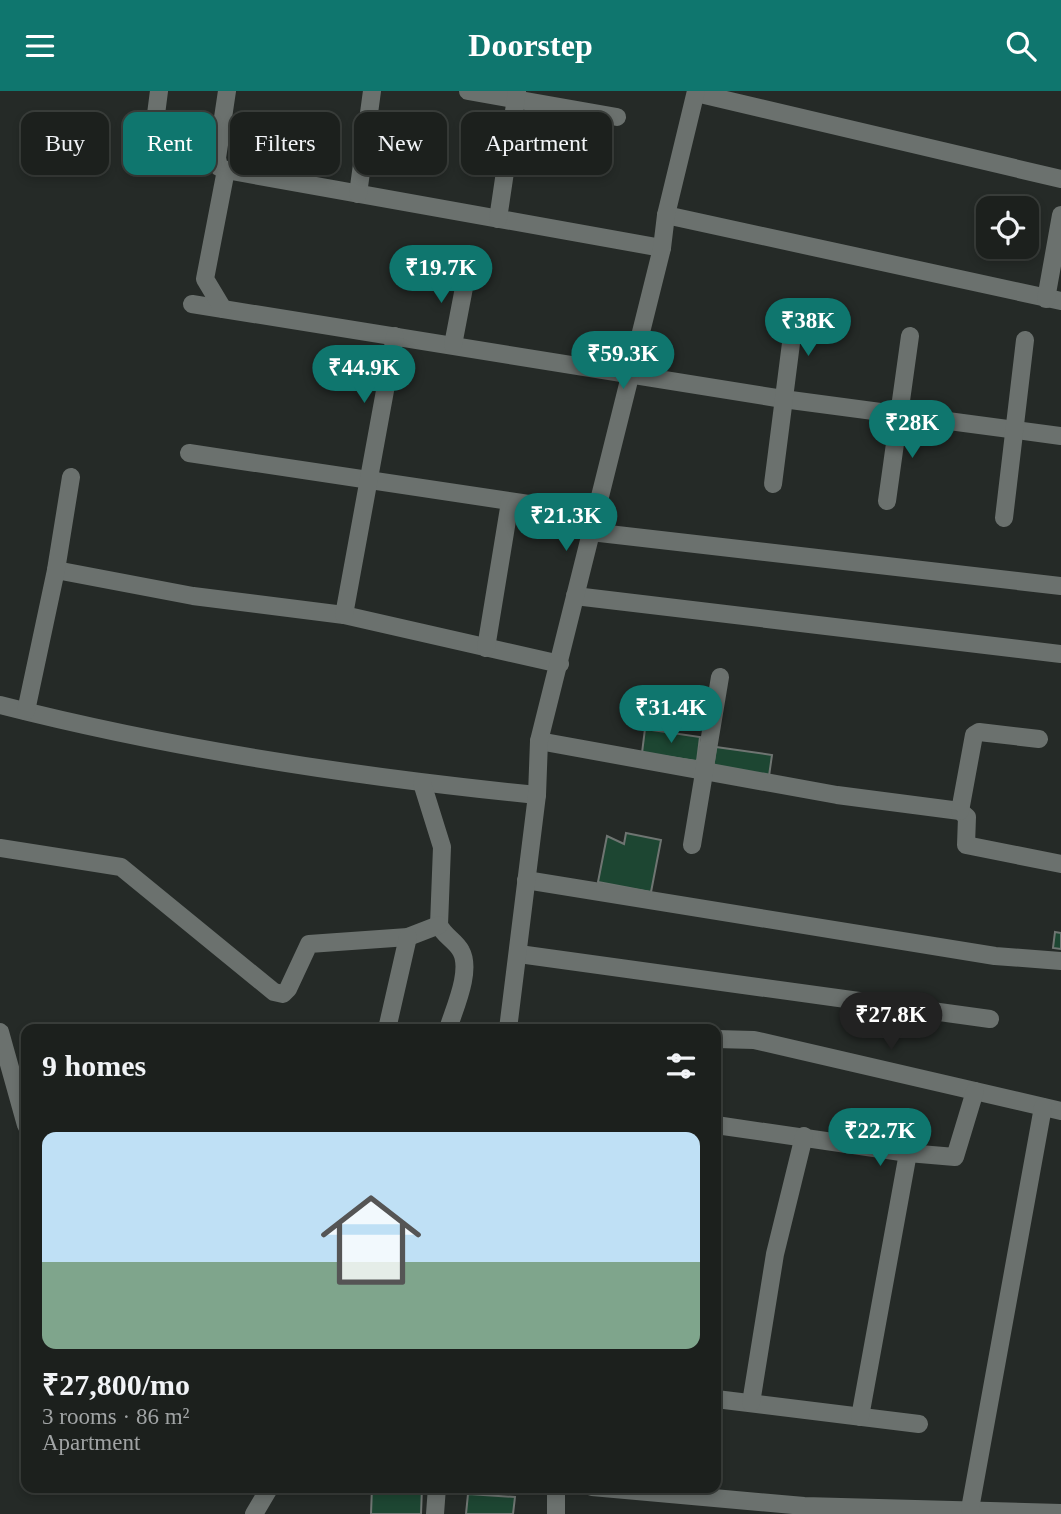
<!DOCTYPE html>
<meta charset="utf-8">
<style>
body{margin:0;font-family:"Times New Roman",serif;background:#252826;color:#f1f3f6;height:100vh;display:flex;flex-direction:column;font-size:26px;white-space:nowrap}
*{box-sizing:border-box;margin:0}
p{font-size:23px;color:#a0a3a4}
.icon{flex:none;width:38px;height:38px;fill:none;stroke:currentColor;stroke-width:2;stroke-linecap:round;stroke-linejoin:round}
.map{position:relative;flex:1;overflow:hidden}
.sheet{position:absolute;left:21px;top:933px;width:700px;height:469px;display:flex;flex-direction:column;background:#1c201d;border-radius:14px;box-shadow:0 4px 10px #0003,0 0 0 2px #3a3e3b}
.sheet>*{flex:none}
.top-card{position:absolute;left:21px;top:21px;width:700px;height:63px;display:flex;gap:14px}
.controls{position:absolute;left:976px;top:105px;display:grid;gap:14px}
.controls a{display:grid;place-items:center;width:63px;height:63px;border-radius:14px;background:#1c201d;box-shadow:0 4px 10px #0003,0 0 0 2px #3a3e3b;font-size:35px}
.price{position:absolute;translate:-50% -60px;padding:0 16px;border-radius:24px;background:#0f766e;color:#fff;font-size:23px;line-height:46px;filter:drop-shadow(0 2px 4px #0008)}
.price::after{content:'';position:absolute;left:50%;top:42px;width:21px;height:16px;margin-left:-10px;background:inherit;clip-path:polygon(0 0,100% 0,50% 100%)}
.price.active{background:#222;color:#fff}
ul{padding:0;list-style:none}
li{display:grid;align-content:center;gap:14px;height:371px;padding:0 21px}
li+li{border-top:2px solid #3a3e3b}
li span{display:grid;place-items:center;height:217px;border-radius:14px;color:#555}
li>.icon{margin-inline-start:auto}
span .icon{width:126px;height:126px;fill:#fffc;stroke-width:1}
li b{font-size:30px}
h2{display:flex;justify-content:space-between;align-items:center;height:84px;padding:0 21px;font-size:30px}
.tag{padding:0 24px;border-radius:14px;background:#1c201d;box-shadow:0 4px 10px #0003,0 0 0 2px #3a3e3b;font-size:24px;line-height:63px}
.tag.active{background:#0f766e;color:#fff}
header{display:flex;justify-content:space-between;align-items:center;height:91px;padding:0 21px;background:#0f766e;color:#fff;font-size:32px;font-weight:700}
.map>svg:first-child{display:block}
</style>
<header><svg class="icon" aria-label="menu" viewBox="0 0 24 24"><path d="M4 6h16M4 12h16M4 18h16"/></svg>Doorstep<svg class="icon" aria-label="search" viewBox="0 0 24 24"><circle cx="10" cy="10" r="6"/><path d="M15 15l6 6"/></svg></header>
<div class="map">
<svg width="1061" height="1423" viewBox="0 0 1061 1423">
<rect width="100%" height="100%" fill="#252a27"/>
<g fill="#1d4632" stroke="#6f7572" stroke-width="2">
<polygon points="645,638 700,646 697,670 642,662"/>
<polygon points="716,656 772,664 769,685 713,677"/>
<polygon points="626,742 661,749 651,801 598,791 607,745 624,753"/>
<polygon points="1055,841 1061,842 1061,858 1053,857"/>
<polygon points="372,1396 422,1396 421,1423 371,1423"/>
<polygon points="468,1403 515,1406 513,1423 466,1423"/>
</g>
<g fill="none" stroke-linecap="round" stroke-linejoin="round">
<g stroke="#6b716e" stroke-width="18">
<polyline points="227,0 217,67 219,76 226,79 662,157"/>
<polyline points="468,0 617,26"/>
<polyline points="696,2 1061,88"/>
<polyline points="151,62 159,0"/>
<polyline points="358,103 372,0"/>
<polyline points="666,124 1061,210"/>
<polyline points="498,128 517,0"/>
<polyline points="1046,208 1061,124"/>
<polyline points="192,213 783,308 1061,345"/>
<polyline points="223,218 205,188 226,79"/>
<polyline points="453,254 467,181"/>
<polyline points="189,362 596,423"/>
<polyline points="773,393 795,221"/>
<polyline points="887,410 910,245"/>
<polyline points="1004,427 1025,249"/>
<polyline points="591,441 1061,495"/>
<polyline points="56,479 193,505 344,524 560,573"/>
<polyline points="575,505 1061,563"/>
<polyline points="344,524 395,245"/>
<polyline points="486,557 510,411"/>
<path d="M 0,614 C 176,659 357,686 537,704"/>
<polyline points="26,620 56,479 71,386"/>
<polyline points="539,650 837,704 960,720 967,726 966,754 1061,773"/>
<path d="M 422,692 L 442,756 L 439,834 C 444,845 456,850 461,860 C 472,880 454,918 448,938"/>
<polyline points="960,720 974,644 979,641 1039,648"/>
<polyline points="692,754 720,586"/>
<polyline points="0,757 121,776 274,901 283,903 288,898 309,853 408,846 439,834"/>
<polyline points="526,789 995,865 1061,870"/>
<polyline points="519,863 990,928"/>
<polyline points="387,938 408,846"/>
<polyline points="508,938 537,704 539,650 662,157 666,124 696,0"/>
<polyline points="0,941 26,1034"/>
<polyline points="716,948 754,949 1061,1020"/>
<polyline points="716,1034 908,1062 955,1066 975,1000"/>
<polyline points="716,1308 919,1333"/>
<polyline points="751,1312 775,1163 804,1045"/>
<polyline points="860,1326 908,1062"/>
<polyline points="556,1396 556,1423"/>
<polyline points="592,1396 804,1415 1061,1422"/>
<polyline points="970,1418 1043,1016"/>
<polyline points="254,1423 270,1396"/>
<polyline points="435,1423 437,1396"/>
</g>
</g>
</svg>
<div class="controls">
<a><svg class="icon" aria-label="locate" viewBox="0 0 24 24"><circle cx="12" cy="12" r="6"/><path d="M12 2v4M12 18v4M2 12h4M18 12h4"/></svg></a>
</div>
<b class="price" style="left:441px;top:214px">₹19.7K</b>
<b class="price" style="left:808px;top:267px">₹38K</b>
<b class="price" style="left:623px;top:300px">₹59.3K</b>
<b class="price" style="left:364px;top:314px">₹44.9K</b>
<b class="price" style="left:912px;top:369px">₹28K</b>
<b class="price" style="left:566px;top:462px">₹21.3K</b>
<b class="price" style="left:671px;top:654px">₹31.4K</b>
<b class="price active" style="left:891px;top:961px">₹27.8K</b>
<b class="price" style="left:880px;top:1077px">₹22.7K</b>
<div class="top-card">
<a class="tag">Buy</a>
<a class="tag active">Rent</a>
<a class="tag">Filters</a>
<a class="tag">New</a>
<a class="tag">Apartment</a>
</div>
<section class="sheet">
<h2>9 homes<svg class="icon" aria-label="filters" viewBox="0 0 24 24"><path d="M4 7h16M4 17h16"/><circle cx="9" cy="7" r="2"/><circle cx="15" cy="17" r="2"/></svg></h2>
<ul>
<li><span style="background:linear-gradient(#bfe0f5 60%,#7fa58c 0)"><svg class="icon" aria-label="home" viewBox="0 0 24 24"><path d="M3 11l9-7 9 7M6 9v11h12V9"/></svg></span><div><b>₹27,800/mo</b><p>3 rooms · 86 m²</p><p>Apartment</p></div></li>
</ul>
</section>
</div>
